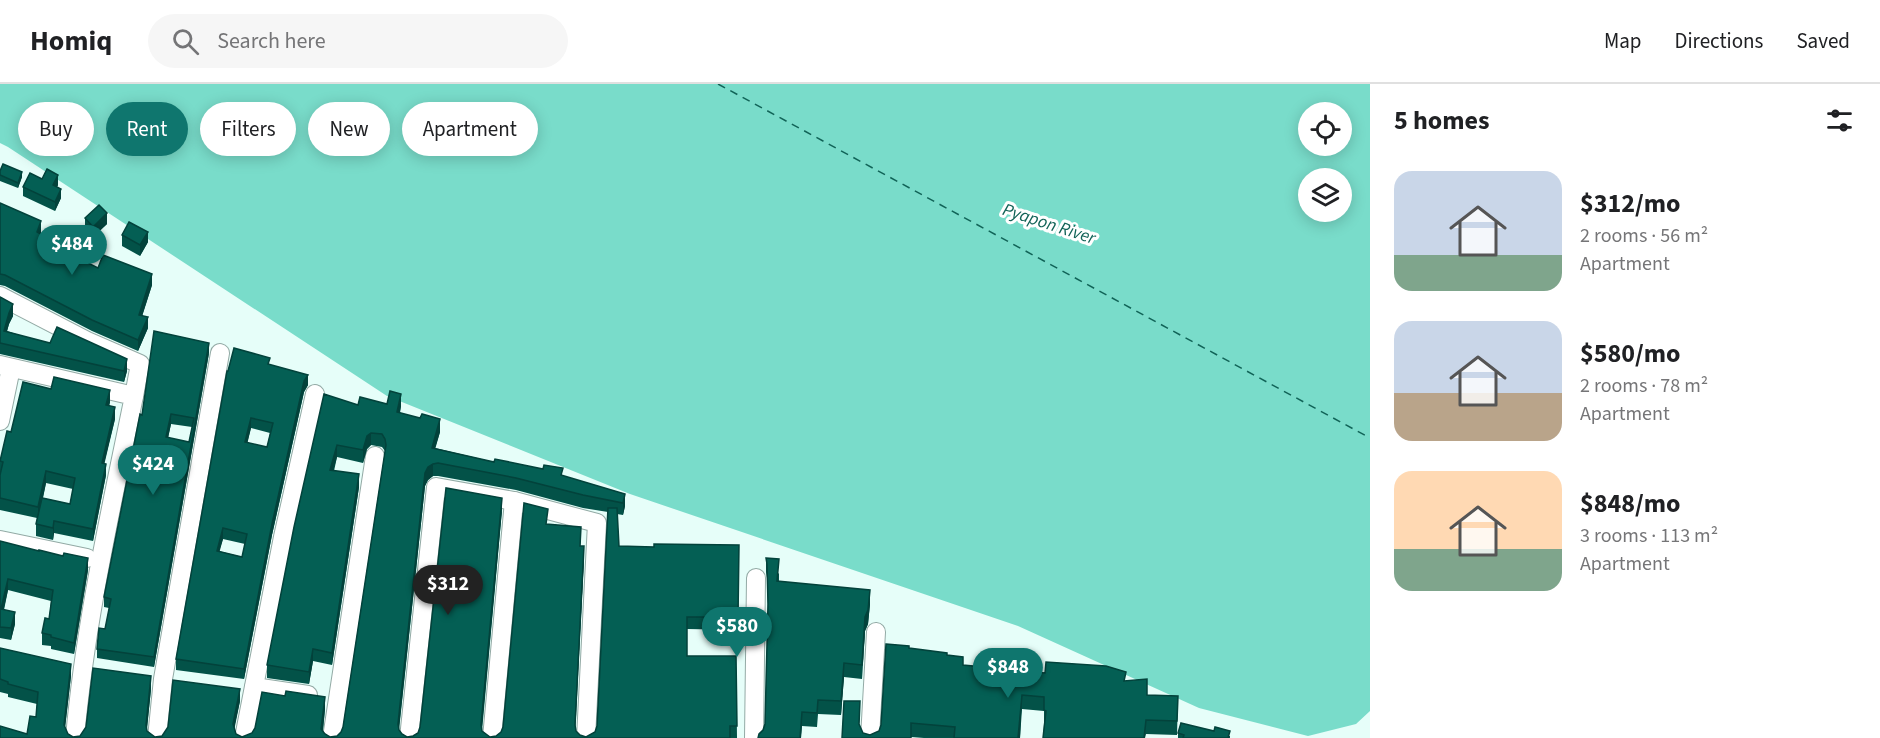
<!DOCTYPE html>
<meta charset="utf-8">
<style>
body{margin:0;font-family:"Source Sans 3",sans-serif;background:#f6f6f6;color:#202124;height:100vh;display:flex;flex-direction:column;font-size:22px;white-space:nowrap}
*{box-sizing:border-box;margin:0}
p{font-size:20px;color:#757577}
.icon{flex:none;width:33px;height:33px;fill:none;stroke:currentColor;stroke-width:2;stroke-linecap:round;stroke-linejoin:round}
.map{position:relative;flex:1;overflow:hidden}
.drawer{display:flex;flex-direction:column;background:#fff;width:510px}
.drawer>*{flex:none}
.hud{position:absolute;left:18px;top:18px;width:570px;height:54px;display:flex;gap:12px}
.fabs{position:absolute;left:1298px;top:18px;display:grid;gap:12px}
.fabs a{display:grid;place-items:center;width:54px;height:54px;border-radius:50%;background:#fff;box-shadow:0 3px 15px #0003;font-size:30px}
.price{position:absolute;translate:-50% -51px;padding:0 14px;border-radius:21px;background:#0f766e;color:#fff;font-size:20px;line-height:39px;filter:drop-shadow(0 2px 3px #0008)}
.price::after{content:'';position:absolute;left:50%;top:36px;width:18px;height:14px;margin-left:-9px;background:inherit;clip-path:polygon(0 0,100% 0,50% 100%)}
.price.on{background:#222;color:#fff}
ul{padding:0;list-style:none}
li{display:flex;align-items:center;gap:18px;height:150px;padding:0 24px}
li span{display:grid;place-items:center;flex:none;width:168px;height:120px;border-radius:18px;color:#555}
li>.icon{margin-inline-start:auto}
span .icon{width:72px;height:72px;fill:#fffc;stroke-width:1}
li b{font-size:26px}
h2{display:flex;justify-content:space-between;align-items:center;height:72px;padding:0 24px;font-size:26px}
.tag{padding:0 21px;border-radius:27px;background:#fff;box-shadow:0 3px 15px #0003;font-size:21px;line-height:54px}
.tag.on{background:#0f766e;color:#fff}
header{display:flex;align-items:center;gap:36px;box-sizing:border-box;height:84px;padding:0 30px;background:#fff;border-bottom:2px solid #e0e0e0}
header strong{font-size:28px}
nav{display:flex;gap:33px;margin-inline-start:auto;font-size:21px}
.search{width:420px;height:54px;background:#f6f6f6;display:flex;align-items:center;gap:15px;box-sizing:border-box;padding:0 21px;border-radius:33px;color:#757577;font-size:22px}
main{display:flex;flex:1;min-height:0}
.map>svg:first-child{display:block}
</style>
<header>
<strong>Homiq</strong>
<div class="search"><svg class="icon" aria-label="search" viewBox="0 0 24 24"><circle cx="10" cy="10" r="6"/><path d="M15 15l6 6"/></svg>Search here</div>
<nav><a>Map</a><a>Directions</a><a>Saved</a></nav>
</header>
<main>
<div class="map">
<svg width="1370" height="654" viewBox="0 0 1370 654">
<rect width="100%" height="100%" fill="#e6fef9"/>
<path fill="#79dcca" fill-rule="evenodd" d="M 0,0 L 1370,0 L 1370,627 L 1356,640 L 1308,652 L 1199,624 L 1018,542 L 630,410 L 387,312 L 8,63 L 0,59 ZM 1308,28 L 1341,28 L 1341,62 L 1308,62 ZM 1308,94 L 1341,94 L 1341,128 L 1308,128 Z"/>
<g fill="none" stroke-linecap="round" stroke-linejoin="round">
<polyline stroke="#116357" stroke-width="1.5" stroke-dasharray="8 6" stroke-linecap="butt" points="718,0 1370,354"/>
<defs>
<g id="minor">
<polyline points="0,212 87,257 140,280 134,312"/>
<path d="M 0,281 L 134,312 C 111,425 85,539 75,654"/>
<polyline points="0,337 11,284"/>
<polyline points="0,456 87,474"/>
<polyline points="254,603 308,611"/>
<polyline points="157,654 163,595 220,269"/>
<polyline points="244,654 283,453 315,310"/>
<polyline points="332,654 375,372"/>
<polyline points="409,654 436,403 514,417 597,439 586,654"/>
<polyline points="492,654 514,417"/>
<polyline points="754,654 756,494"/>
<polyline points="870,654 876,548"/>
</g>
</defs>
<use href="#minor" stroke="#93aaa5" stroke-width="20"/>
<use href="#minor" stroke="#fff" stroke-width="18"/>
</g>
<g fill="#035248" fill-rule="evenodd">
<polygon points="0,87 22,93 18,104 0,97"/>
<polygon points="42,95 58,101 57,103 61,114 55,127 23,112 23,103"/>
<polygon points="0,119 41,148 41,150 64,167 98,184 152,201 142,232 148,244 138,267 92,247 5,202 0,201"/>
<polygon points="85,134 107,140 93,153 85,145"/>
<polygon points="122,151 148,158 140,172 122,162"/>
<polygon points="0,213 13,232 9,240 7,247 127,287 124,298 0,270"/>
<path d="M 209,269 L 154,583 L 97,574 L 97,565 L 105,545 L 109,524 L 104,523 L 104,513 L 142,331 ZM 171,340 L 192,343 L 189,358 L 168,354 Z"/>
<path d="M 270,281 L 308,301 L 304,308 L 272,451 L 244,595 L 176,586 L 176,575 L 228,287 ZM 251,344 L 270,349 L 267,363 L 247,359 ZM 223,455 L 245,460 L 242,473 L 219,467 Z"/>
<path d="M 51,305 L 110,318 L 109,322 L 115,335 L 104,379 L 106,391 L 93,457 L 54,449 L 53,456 L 36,452 L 36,440 L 37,434 L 0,426 L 0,377 L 11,348 ZM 46,399 L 73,405 L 70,420 L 43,414 Z"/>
<path d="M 387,320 L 401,322 L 400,329 L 440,348 L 435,364 L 494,378 L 563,392 L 625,410 L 625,422 L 623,431 L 617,430 L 619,462 L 654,463 L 739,461 L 738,546 L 687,545 L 687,572 L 736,572 L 737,654 L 0,654 L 27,650 L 36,633 L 37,620 L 8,613 L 8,610 L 0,608 L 0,564 L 71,592 L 65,643 L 68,650 L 73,653 L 80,652 L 151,605 L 147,645 L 147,647 L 155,653 L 162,652 L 240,617 L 234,644 L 236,650 L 242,653 L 325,625 L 323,647 L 325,650 L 330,653 L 337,652 L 341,648 L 343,643 L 385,367 L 382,363 L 371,361 L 367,365 L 363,379 L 337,373 L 334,387 L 359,403 L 332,581 L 313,577 L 309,600 L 267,594 L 267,581 L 294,443 L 358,321 ZM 433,392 L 438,392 L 516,406 L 583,424 L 608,428 L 597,642 L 595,648 L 586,653 L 580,651 L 576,647 L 575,643 L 584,474 L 580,462 L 581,456 L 548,440 L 503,643 L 501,648 L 496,652 L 490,653 L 482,647 L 502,426 L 418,649 L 413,652 L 407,653 L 402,650 L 399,646 L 425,402 L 428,396 Z"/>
<polygon points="0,457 88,486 74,570 51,565 51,562 42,561 42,549 49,535 51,517 8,506 4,526 15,540 11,556 0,554"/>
<polygon points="766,474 779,490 779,497 870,520 868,540 865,547 862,595 844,593 841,631 818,630 817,643 802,642 801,654 758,654 763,646 765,640 768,526 767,494 766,488"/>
<polygon points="909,564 947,571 963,581 1126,597 1147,611 1178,612 1177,651 1146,650 1145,654 1043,654 1044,640 1044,627 1022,625 1020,654 924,654 911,653 842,654 860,631 859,641 863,649 870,651 879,647"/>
<polygon points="1178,649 1230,652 1230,654 1178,654"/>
</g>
<g fill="#03423b">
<polygon points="22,88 22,93 18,104 18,99"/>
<polygon points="58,91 58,101 53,110 53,101"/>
<polygon points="61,105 61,114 55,127 55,118"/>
<polygon points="107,129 107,140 93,153 93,143"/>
<polygon points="41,137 41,148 37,159 37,148"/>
<polygon points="148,148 148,158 140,172 140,161"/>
<polygon points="152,190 152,201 139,242 139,231"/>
<polygon points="13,220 13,232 9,240 4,258 4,247 9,229"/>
<polygon points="148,233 148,244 138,267 138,256"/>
<polygon points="209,259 209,269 154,583 154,573"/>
<polygon points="127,275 127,287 124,298 124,287"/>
<polygon points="308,291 308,301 304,308 272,451 244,595 244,585 272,440 304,297"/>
<polygon points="110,306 110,318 106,333 106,321"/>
<polygon points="401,310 401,322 397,341 397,328"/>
<polygon points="115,323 115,335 102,390 102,379"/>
<polygon points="171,330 171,340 166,363 166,353"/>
<polygon points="251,334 251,344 245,369 245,358"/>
<polygon points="440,335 440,348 432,376 432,364"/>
<polygon points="371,349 371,361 367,365 363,379 363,366 367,352"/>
<polygon points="337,361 337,373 330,398 330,386"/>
<polygon points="106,380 106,391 93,457 93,445"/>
<polygon points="433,380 433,392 428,396 425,402 398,653 398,640 425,389 428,383"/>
<polygon points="46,387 46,399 38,435 38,423"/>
<polygon points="359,390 359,403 332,581 332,569"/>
<polygon points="625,410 625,422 623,431 623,419"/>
<polygon points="502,414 502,426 481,653 481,641"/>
<polygon points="54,437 54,449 53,456 53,444"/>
<polygon points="223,444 223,455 217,477 217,467"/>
<polygon points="584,462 584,474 575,653 575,641"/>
<polygon points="88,474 88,486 74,570 74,559"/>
<polygon points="8,495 8,506 1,537 1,525"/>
<polygon points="870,506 870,520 868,540 865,547 862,595 865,533"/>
<polygon points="15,528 15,540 11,556 11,544"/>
<polygon points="313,565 313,577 309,600 309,588"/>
<polygon points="844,579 844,593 841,631 841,617"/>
<polygon points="71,580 71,592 64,653 64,641"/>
<polygon points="151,592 151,605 146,653 146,641"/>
<polygon points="240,605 240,617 233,652 233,640"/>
<polygon points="1022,611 1020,654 1018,654"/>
<polygon points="325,613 325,625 322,654 321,645"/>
<polygon points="802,628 801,654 800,654"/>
</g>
<g fill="#045f54" stroke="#03423b" stroke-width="1.5" fill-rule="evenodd">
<polygon points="3,80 22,88 18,99 0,91 0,87"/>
<polygon points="47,85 58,91 53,101 61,105 55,118 23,103 30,89 42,95"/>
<polygon points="0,119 41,137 37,148 64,163 62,166 98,184 103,171 152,190 139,231 148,233 138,256 92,236 5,191 0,190"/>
<polygon points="99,121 107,129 93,143 85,134"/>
<polygon points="129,138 148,148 140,161 122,151"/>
<polygon points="0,213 13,220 9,229 4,247 50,259 57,243 127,275 124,287 0,259"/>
<path d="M 154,247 L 209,259 L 154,573 L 97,565 L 99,544 L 105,545 L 111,515 L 104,513 L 140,330 L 142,331 ZM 171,330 L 194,334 L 189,358 L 166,353 Z"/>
<path d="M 234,264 L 270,274 L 268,280 L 308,291 L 304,297 L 272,440 L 244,585 L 176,575 L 227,287 L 228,287 ZM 251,334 L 273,339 L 267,363 L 245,358 ZM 223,444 L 247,450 L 242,473 L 217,467 Z"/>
<polygon points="54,293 110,306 106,321 115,323 102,379 106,380 93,445 54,437 53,444 36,440 42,414 70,420 75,394 46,387 38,423 0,414 0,391 3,378 0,377 7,347 11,348 23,298 51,305"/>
<polygon points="390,307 401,310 397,328 420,334 422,330 440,335 432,364 494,378 495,375 543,385 544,381 563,384 561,391 625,410 623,419 583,411 516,394 438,379 433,380 428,383 425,389 398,640 399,646 402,650 407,653 413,652 418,649 420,643 446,404 502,414 481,641 482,647 490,653 496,652 501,648 503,643 524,419 548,425 546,440 581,443 580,462 584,462 575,641 576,647 580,651 586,653 595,648 597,642 608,424 617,424 619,462 654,463 654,460 739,461 738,533 687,533 687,572 736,572 737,642 730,642 730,654 0,654 0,642 27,650 30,632 36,633 38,608 8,600 8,598 0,595 0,564 71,580 64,641 68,650 73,653 80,652 86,643 93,584 151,592 146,641 147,647 155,653 162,652 168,643 173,596 240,605 233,640 236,650 242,653 252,649 255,644 262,608 285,612 286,607 325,613 321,645 325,650 330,653 337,652 341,648 343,643 386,361 385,355 382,350 371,349 367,352 363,366 337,361 330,386 359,390 332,569 313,565 309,588 267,581 294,443 324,310 358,321 360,313 387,320"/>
<polygon points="0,457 39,467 39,466 63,472 64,469 88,474 74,559 51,553 51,551 42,549 45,534 49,535 53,506 8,495 1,525 15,528 11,544 0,543"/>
<polygon points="766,474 779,475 777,497 870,506 868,526 865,533 862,581 844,579 841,617 818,616 817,629 802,628 800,654 758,654 759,650 763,646 765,640 768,520 767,480"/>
<polygon points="886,560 909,562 909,564 947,569 947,571 963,573 963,581 1045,589 1046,578 1106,582 1126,588 1124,597 1147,595 1147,611 1178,612 1177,637 1146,636 1144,654 1043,654 1046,627 1044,626 1044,613 1022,611 1018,654 954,654 955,643 911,639 911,654 842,654 844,617 860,617 859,640 863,649 870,651 879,647 881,641"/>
<polygon points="1181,639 1214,647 1215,643 1230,647 1228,654 1183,654 1184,651 1178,649"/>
</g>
<g text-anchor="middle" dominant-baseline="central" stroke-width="6" stroke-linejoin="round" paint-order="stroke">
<g font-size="18" font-style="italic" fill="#116357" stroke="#fff">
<text transform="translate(1049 140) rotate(18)">Pyapon River</text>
</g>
</g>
</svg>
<div class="fabs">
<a><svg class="icon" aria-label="locate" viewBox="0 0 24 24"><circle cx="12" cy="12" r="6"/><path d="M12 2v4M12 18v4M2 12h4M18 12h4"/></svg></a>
<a><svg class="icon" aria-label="layers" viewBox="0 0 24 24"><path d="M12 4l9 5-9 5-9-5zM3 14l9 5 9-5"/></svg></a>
</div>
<b class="price" style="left:72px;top:192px">$484</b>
<b class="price" style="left:153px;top:412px">$424</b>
<b class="price on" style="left:448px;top:532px">$312</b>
<b class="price" style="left:737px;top:574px">$580</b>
<b class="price" style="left:1008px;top:615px">$848</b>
<div class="hud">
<a class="tag">Buy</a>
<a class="tag on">Rent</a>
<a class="tag">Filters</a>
<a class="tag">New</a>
<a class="tag">Apartment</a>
</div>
</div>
<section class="drawer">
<h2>5 homes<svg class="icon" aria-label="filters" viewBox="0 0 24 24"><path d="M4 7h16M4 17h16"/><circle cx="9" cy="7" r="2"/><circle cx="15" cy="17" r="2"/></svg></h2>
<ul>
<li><span style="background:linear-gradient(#c9d6e8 70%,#7fa58c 0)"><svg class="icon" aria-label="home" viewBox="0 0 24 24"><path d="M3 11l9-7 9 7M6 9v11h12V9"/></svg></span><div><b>$312/mo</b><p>2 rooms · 56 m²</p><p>Apartment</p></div></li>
<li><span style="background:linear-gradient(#c9d6e8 60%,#b9a48a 0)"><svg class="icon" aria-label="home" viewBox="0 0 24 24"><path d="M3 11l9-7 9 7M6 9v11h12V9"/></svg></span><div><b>$580/mo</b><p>2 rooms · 78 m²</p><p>Apartment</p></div></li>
<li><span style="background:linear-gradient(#ffd9b3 65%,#7fa58c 0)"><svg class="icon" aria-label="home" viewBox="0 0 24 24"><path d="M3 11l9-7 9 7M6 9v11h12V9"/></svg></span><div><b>$848/mo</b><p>3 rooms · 113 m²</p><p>Apartment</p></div></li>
</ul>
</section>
</main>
